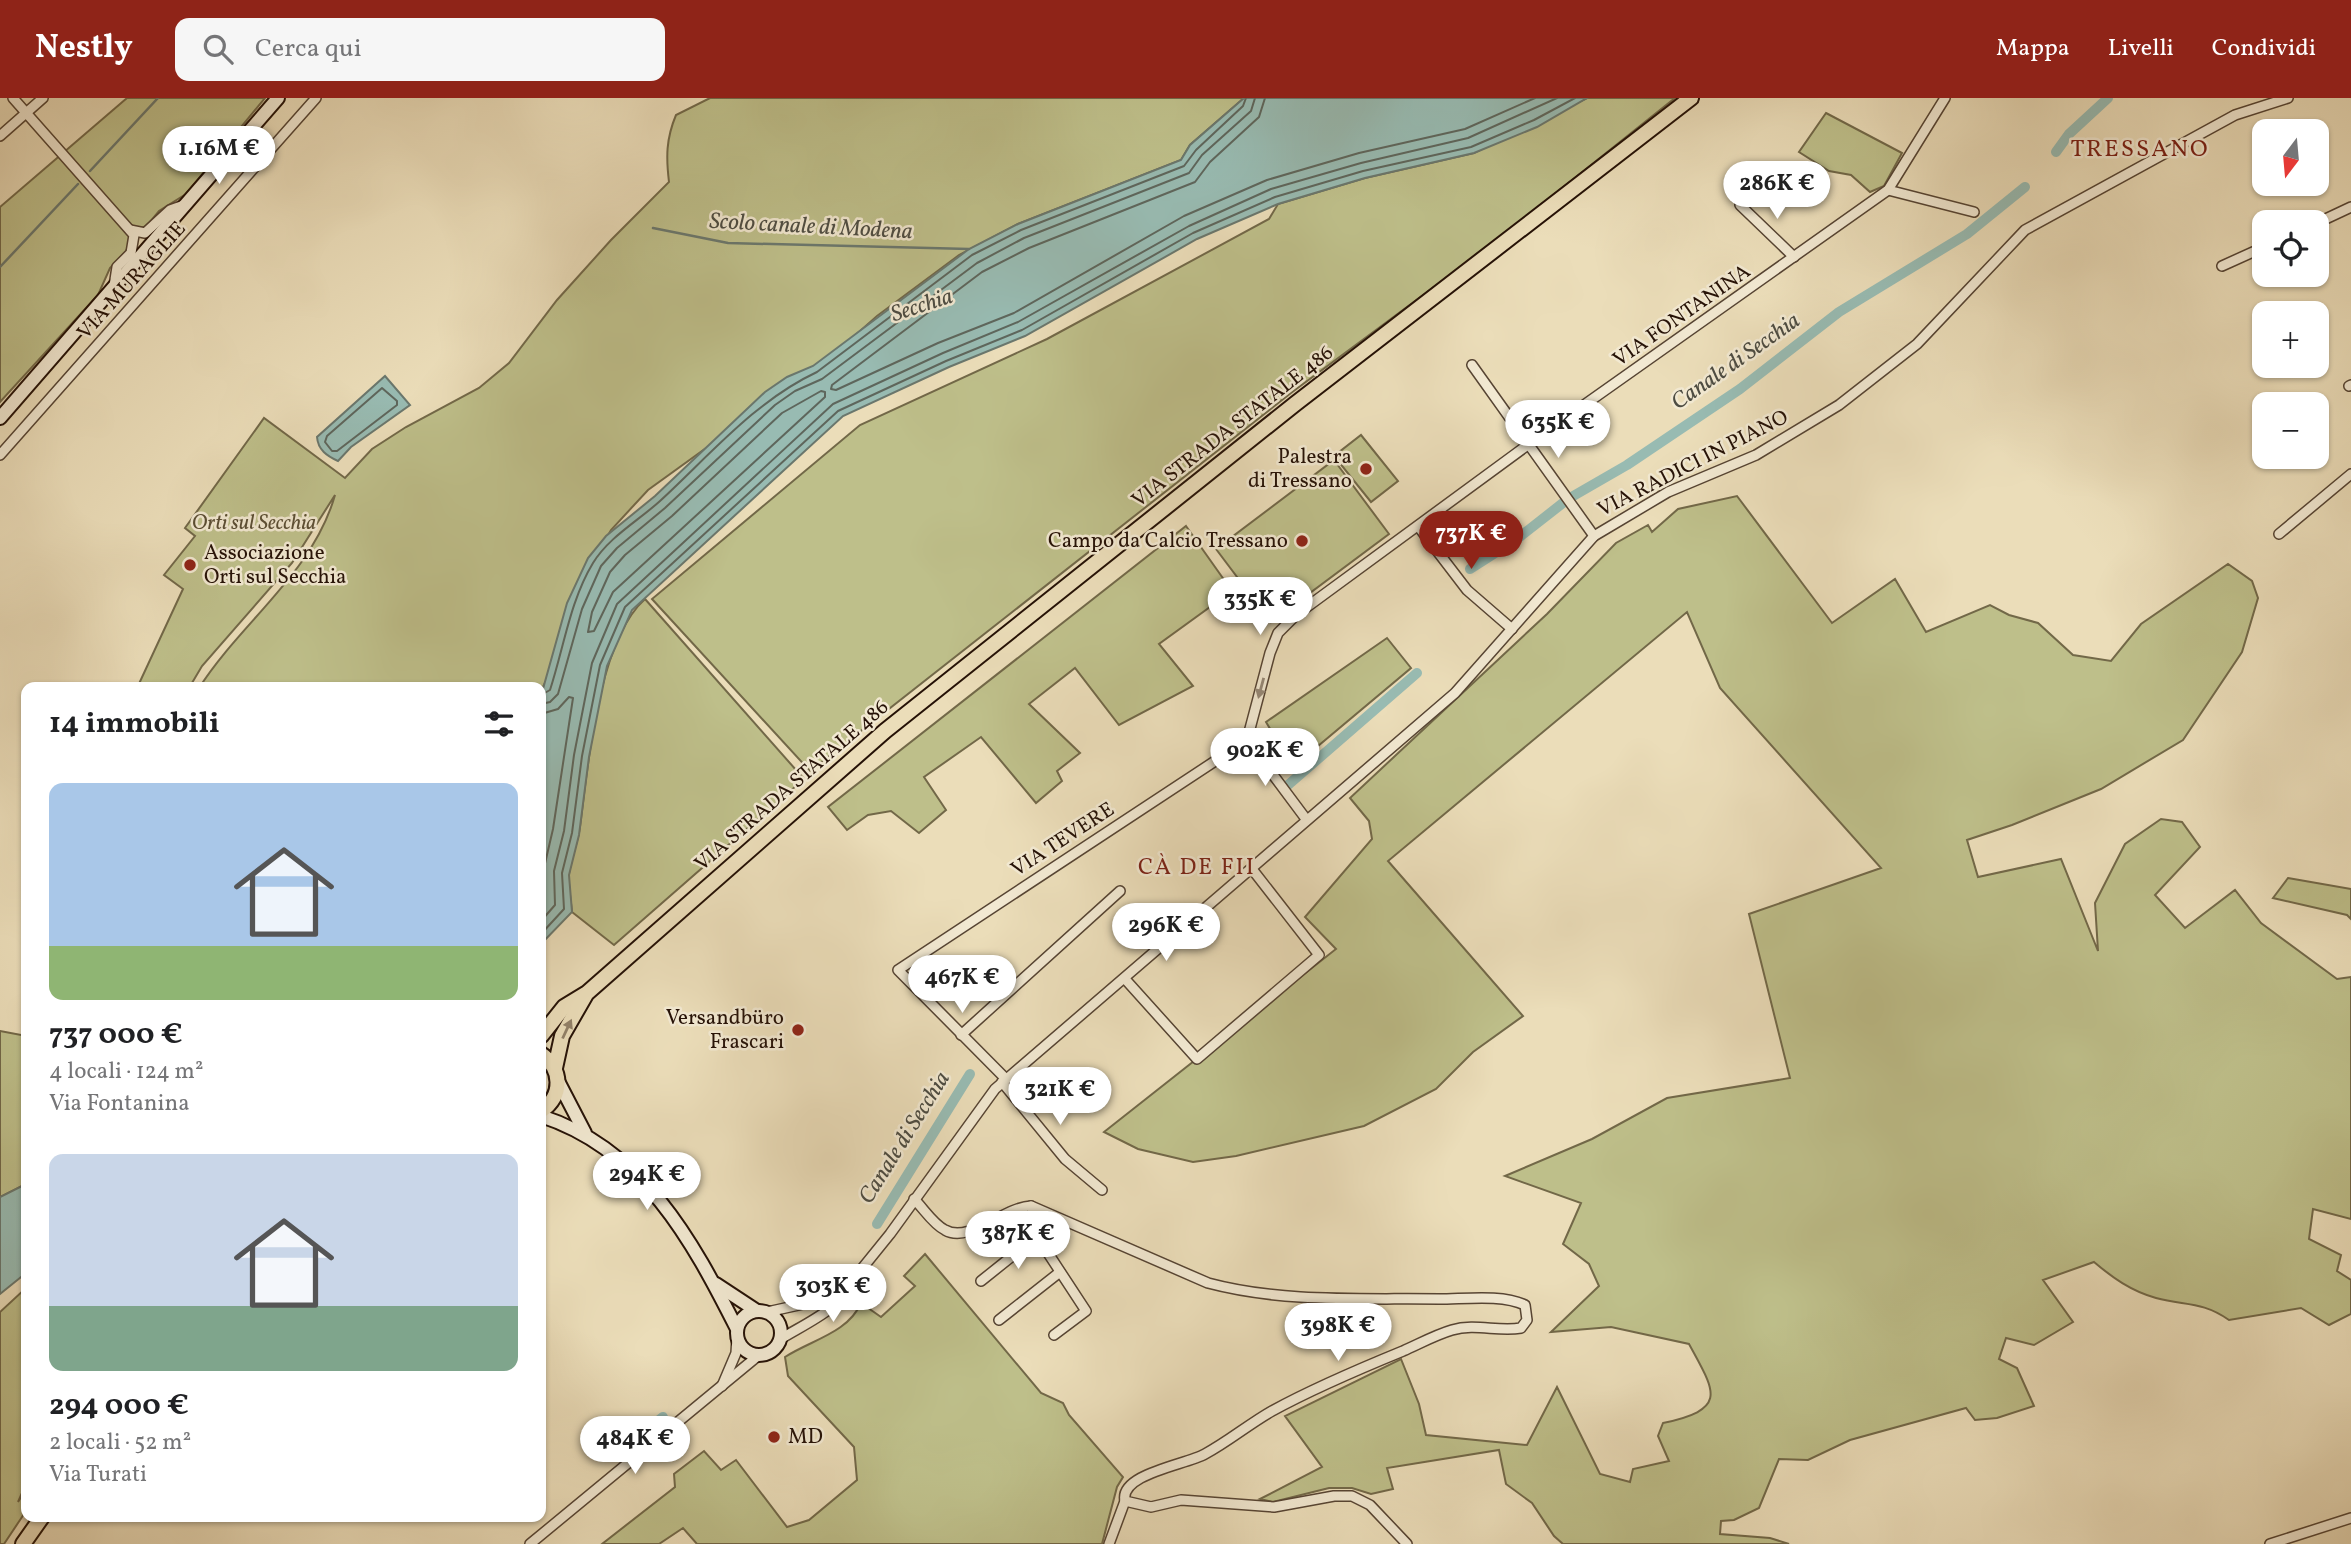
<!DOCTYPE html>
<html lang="it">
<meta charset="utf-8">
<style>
body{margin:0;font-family:Vollkorn,serif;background:#f6f6f6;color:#202124;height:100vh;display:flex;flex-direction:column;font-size:26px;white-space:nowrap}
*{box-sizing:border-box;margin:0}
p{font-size:23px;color:#757577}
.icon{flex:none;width:38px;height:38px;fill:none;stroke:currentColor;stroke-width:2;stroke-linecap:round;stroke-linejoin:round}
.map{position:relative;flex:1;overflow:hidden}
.details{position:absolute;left:21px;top:584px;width:525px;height:840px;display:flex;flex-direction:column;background:#fff;border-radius:14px;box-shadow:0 2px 5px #0004}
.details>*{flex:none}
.needle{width:46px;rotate:196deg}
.tools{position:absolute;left:2252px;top:21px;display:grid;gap:14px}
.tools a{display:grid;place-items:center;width:77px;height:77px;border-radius:14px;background:#fff;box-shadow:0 2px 5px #0004;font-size:35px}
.price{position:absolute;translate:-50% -60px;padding:0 16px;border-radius:24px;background:#fff;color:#222;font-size:23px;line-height:46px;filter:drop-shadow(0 2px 4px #0008)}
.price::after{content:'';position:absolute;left:50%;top:42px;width:21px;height:16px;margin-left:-10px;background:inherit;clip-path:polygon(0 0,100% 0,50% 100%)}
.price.current{background:#8f2418;color:#fff}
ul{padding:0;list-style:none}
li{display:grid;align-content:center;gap:14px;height:371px;padding:0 28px}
li span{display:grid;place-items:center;height:217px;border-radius:14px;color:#555}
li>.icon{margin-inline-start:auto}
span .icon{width:126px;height:126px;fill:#fffc;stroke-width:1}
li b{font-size:30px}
h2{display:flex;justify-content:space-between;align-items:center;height:84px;padding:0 28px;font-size:30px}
header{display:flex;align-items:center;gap:42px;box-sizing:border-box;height:98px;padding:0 35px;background:#8f2418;color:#fff}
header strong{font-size:33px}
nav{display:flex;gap:38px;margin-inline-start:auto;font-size:24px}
.search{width:490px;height:63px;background:#f6f6f6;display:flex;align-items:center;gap:18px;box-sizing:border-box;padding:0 24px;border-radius:14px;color:#757577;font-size:26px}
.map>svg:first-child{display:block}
</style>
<header>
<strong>Nestly</strong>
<div class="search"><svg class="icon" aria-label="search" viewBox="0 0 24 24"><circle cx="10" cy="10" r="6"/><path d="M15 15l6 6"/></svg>Cerca qui</div>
<nav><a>Mappa</a><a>Livelli</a><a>Condividi</a></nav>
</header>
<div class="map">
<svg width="2351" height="1446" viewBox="0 0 2351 1446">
<rect width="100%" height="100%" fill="#ebddb9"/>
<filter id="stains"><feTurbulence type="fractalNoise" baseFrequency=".00286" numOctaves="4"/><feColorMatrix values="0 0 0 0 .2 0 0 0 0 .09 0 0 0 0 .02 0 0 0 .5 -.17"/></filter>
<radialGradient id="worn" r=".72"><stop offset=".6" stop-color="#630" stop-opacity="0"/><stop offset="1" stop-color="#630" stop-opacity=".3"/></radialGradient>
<g fill="#bebf8a" stroke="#726848" stroke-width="2">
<polygon points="127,0 265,0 186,96 159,113 146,129 137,130 126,153 110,170 98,197 0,304 0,109"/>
<path d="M 710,0 L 1244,0 L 1190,47 L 1181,62 L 1018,126 L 959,157 L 877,218 L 824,265 L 648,392 L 611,432 L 592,465 L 555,565 L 541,593 L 541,590 L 199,590 C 241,524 313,475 335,397 L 292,465 L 202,568 L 189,590 L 137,590 L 183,491 L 164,477 L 195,438 L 185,430 L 264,320 L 345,380 L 372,351 L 406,329 L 479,290 L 509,265 L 557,202 L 611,142 L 669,84 C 666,59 666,41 676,17 Z"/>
<polygon points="1587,0 1675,0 1496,143 1291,295 810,673 652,501 860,327 1047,241 1269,121 1278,106 1365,80 1474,55"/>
<polygon points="1826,15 1902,55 1884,88 1870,94 1851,77 1829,73 1799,54"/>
<polygon points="1361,337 1398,383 1371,404 1334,358"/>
<polygon points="1334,362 1389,436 1271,524 1216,451"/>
<path d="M 1737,398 L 1832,525 L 1895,481 L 1926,534 L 1990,507 L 2009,517 L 2038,525 L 2073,557 L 2111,563 L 2141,526 L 2228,466 L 2252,483 L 2258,500 L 2242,554 L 2183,642 L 2101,691 L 2012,727 L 1967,742 L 1978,779 L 2061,761 L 2098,853 L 2095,805 L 2125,746 L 2161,721 L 2182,724 L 2200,749 L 2155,797 L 2185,830 L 2235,792 L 2261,825 L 2337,881 L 2351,879 L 2351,1121 L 2313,1111 L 2309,1141 L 2341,1157 L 2337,1173 L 2351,1182 L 2351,1216 L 2329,1227 L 2301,1210 L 2229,1222 C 2202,1203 2185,1208 2156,1200 C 2131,1193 2113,1180 2094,1164 L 2043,1182 L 2073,1224 L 2034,1247 L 2006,1240 L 1999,1261 L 2017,1270 L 2034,1308 L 1997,1320 L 1975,1322 L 1966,1310 L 1850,1342 L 1808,1362 L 1779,1361 L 1759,1410 L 1734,1422 L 1721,1423 L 1720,1436 L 1770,1440 L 1789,1446 L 1563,1446 L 1554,1438 L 1532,1405 L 1506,1386 L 1499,1352 L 1387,1370 L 1393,1391 L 1371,1396 L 1352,1390 L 1329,1390 L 1273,1404 L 1260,1401 L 1322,1369 L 1285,1318 L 1401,1261 L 1419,1306 L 1426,1337 L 1527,1347 L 1557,1289 L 1600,1376 L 1630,1384 L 1633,1371 L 1669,1363 L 1658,1338 L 1663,1325 C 1729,1311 1715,1294 1689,1246 L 1611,1229 L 1551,1234 L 1599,1188 L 1589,1166 L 1563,1146 L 1581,1105 L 1505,1078 L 1592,1041 L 1667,1000 L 1790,980 L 1749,816 L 1881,770 L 1720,590 L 1687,514 L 1388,763 L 1523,918 L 1473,954 L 1436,991 L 1364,1028 L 1236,1058 L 1193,1064 L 1138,1051 L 1104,1034 L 1336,851 L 1305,819 L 1372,741 L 1369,723 L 1350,700 L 1547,516 L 1616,445 L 1648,427 L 1652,434 L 1678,411 Z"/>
<polygon points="1186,428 1232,493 1159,546 1193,588 1119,627 1075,570 1029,606 1080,655 1057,673 1062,683 1036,705 981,639 924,679 946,712 919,735 891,713 868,717 847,732 828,709"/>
<path d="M 645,501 L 804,681 L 614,847 L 572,814 C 571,802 568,788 569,776 C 571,760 578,745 580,729 C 588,667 598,543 645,501 Z"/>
<polygon points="1387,540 1411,570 1293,669 1266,624"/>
<polygon points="2288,780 2351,791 2351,821 2347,817 2273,800"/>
<polygon points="0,933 21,937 26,934 26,1086 0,1099"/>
<path d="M 925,1156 L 1041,1295 L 1063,1305 L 1069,1317 L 1123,1379 L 1117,1389 L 1102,1446 L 697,1446 L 683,1430 L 659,1446 L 602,1446 L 675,1389 L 674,1376 L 704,1353 L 721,1372 L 736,1362 L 787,1429 L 809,1422 L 857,1382 L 854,1349 L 788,1278 L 785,1259 C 811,1242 848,1235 861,1205 L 881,1219 L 915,1188 L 904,1178 Z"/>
<polygon points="26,1190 26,1386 18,1404 26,1391 26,1413 4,1446 0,1446 0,1214"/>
</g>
<g fill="#98bbb2" stroke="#6a776d" stroke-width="2">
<polygon points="1244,0 1587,0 1537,29 1474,55 1365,80 1278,106 1197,141 1025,238 949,269 843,318 632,512 607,568 589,659 579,737 569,777 572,814 541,846 541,598 567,505 588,460 606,438 655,398 765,294 787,279 813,268 969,151 1018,126 1181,62 1190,47"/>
<path d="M 385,278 L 410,307 L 351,349 L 338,363 C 327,358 318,352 317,339 Z"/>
<polygon points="26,1086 26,1175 0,1196 0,1099"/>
</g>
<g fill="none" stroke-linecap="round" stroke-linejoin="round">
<g stroke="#5e665c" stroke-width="2">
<polyline points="1265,0 1259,19 1210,64 1195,84 1029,150 982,174 832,287 831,291 836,292 938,245 1014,215 1184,118 1267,82 1359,55 1465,31 1535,0"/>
<polygon points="382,290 397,303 397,307 337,353 332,353 325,344 327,338"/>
<polygon points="821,293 825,294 825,299 613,494 594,533 588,534 592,514 610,474 625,457 672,418 782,315"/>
<path d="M 541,597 L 550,592 C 564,549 570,503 593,465 C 609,439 638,423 660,403 C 710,357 755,303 817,274 L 972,157 L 1021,132 L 1184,68 L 1196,52 L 1243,8 L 1246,0"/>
<polyline points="541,606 550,604 558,596 582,511 601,468 617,450 665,410 775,307 795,293 822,281 977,165 1024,140 1189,75 1202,57 1251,13 1255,0"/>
<polyline points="541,616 558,611 569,599 573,600 553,731 543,774 545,803 541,808"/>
<polyline points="541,823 555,807 554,773 564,733 574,657 592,565 617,506 833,306 943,255 1018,224 1189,128 1271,91 1361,65 1468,40 1557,0"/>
<polyline points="541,836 564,811 562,775 572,735 582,658 600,567 625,509 838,313 946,263 1022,232 1193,135 1275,99 1363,73 1471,49 1534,22 1575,0"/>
</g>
<g stroke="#6a776d" stroke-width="2.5">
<polyline points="90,73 158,0"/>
<polyline points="653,130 728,145 969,151"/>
<polyline points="0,169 78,86"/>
</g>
<g stroke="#98bbb2" stroke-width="10">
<polyline points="2056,54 2069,36 2108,0"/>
<polyline points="1470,471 1517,441 1568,401 1627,367 1740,291 1839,214 1967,136 2025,89"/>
<polyline points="1288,687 1417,575"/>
<polyline points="877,1126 970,976"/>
<polyline points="625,1349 663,1319"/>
</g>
<defs>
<g id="street">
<polyline points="13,0 134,137 131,155 117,169 114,188"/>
<polyline points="0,38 43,0"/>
<polyline points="1888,92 1974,114"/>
<polyline points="1740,107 1794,159"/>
<polyline points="2317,125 2351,109"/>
<polyline points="130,132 145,135 170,112 184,107"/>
<polyline points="2222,168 2264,149"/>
<polyline points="1472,267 1594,438"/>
<polyline points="2349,288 2351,287"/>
<polyline points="0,357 316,0"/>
<polyline points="1418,428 1467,492 1512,531"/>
<polyline points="2279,436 2351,376"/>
<polyline points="1247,642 1270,555 1278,535 1296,517 1529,346 1888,92 1945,0"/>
<polyline points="1247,642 1306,721"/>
<polyline points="1125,881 1197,961 1319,857 1252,771"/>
<polyline points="961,937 1120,793"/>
<polyline points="1006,981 898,872 1247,642"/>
<polyline points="1002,984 1065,1061 1102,1092"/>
<path d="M 914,1101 C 924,1111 933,1126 945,1132 C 969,1146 1004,1109 1031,1108 L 1208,1185 C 1283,1205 1362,1200 1439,1201 C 1465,1201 1502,1196 1525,1207 L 1527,1222 L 1521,1230 C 1498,1234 1475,1225 1452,1232 C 1435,1237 1419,1246 1403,1253 C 1359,1271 1314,1290 1272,1313 C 1249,1326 1229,1343 1205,1356 C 1185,1367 1119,1376 1125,1403 L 1151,1409 L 1181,1402 L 1274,1409 L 1334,1398 L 1352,1398 L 1370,1407 L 1407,1446"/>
<polyline points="1031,1108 1044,1149 1086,1213 1054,1237"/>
<polyline points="856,1178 890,1136 995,991 1455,595 1594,438 1668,394 1756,357 1839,307 1917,246 2025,132 2235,17 2288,0"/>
<polyline points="981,1183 1021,1151 1040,1141"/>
<path d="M 767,1214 L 817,1203 L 856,1178 C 846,1209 804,1226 779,1242"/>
<polyline points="999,1222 1060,1174"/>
<polyline points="722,1288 736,1255 737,1239"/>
<polyline points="530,1446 759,1257"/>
<polyline points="1109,1446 1125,1403"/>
<polyline points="2270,1446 2351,1420"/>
</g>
<g id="secondary">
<polyline points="0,320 278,0"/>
<polyline points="558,983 585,1035"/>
<path d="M 541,1018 C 643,1051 692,1142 737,1231"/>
<polyline points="716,1186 757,1213"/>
<circle cx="759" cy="1235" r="22"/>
</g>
<g id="primary">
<polyline points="541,938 564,909 587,895 885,633 1295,306 1691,0"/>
<path d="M 541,956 C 562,970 564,998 541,1013"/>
<polyline points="555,970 562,938 585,898"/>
<polyline points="23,1446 42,1419"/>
</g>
</defs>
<use href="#street" stroke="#564433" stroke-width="12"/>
<use href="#secondary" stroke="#251106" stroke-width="16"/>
<use href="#primary" stroke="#251106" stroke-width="18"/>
<use href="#street" stroke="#f2e9d2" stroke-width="9"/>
<use href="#secondary" stroke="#f2e9d2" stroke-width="12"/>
<use href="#primary" stroke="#ebddb9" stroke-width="14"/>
</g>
<defs><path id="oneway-solid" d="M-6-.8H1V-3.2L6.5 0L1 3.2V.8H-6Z" transform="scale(1.75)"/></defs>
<use fill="#968876" href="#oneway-solid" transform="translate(1261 590) rotate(105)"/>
<use fill="#928168" href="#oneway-solid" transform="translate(567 931) rotate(-65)"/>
<g fill="#8f2418" stroke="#f2e9d2" stroke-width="2.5">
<circle cx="1366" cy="371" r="7"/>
<circle cx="1302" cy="443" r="7"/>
<circle cx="190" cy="467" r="7"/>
<circle cx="798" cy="932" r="7"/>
<circle cx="774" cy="1339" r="7"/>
</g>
<g text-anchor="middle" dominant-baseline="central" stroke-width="5" stroke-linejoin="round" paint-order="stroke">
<g font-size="21" fill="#251106" stroke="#f2e9d2">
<text transform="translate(132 183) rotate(-48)">VIA MURAGLIE</text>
<text transform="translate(1682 218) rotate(-35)">VIA FONTANINA</text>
<text transform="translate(1233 329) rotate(-38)">VIA STRADA STATALE 486</text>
<text transform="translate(1693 366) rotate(-27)">VIA RADICI IN PIANO</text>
<text transform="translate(792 688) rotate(-41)">VIA STRADA STATALE 486</text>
<text transform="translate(1063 742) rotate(-33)">VIA TEVERE</text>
</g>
<g font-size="21" fill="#251106" stroke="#f2e9d2" text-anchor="end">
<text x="1352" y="359">Palestra<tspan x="1352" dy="24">di Tressano</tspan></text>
<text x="1288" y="443">Campo da Calcio Tressano</text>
<text x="204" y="455" text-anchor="start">Associazione<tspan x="204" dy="24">Orti sul Secchia</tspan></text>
<text x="784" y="920">Versandbüro<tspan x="784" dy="24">Frascari</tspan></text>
<text x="788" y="1339" text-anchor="start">MD</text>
</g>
<g font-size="21" font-style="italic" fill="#5b4e34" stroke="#f2e9d2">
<text x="254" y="425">Orti sul Secchia</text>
</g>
<g font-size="23" font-style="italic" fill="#4d4c42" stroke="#f2e9d2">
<text transform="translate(811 129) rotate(3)">Scolo canale di Modena</text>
<text transform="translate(922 208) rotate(-18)">Secchia</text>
<text transform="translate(1736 264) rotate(-35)">Canale di Secchia</text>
<text transform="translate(905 1040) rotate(-58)">Canale di Secchia</text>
</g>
<g font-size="23" letter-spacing="2" fill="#7a1f14" stroke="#f2e9d2">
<text x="1197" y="770">CÀ DE FII</text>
</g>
<g font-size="24" letter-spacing="2" fill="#7a1f14" stroke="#f2e9d2">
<text x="2140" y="52">TRESSANO</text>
</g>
</g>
<rect width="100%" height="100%" filter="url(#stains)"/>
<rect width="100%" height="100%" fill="url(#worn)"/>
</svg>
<div class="tools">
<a><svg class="needle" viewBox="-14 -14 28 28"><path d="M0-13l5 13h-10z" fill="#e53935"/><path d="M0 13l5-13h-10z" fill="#757577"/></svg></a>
<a><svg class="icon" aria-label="locate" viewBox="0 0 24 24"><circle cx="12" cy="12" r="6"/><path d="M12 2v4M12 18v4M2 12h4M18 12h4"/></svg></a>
<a>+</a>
<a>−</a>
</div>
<b class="price" style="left:219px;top:88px">1.16M €</b>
<b class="price" style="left:1777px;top:123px">286K €</b>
<b class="price" style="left:1558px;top:362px">635K €</b>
<b class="price current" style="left:1471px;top:473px">737K €</b>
<b class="price" style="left:1260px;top:539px">335K €</b>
<b class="price" style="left:1265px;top:690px">902K €</b>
<b class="price" style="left:1166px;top:865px">296K €</b>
<b class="price" style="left:962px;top:917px">467K €</b>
<b class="price" style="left:1060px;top:1029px">321K €</b>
<b class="price" style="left:647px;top:1114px">294K €</b>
<b class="price" style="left:1018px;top:1173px">387K €</b>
<b class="price" style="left:833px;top:1226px">303K €</b>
<b class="price" style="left:1338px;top:1265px">398K €</b>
<b class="price" style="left:635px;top:1378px">484K €</b>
<section class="details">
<h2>14 immobili<svg class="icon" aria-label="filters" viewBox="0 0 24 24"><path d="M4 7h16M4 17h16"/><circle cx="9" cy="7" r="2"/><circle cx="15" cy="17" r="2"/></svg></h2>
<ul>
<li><span style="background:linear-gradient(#a9c7e8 75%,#8fb573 0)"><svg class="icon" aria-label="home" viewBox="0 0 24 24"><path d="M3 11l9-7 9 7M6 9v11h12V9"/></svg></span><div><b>737 000 €</b><p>4 locali · 124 m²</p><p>Via Fontanina</p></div></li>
<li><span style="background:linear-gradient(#c9d6e8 70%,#7fa58c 0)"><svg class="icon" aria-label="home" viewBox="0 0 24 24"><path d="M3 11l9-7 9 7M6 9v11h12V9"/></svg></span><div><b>294 000 €</b><p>2 locali · 52 m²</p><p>Via Turati</p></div></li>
</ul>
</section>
</div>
